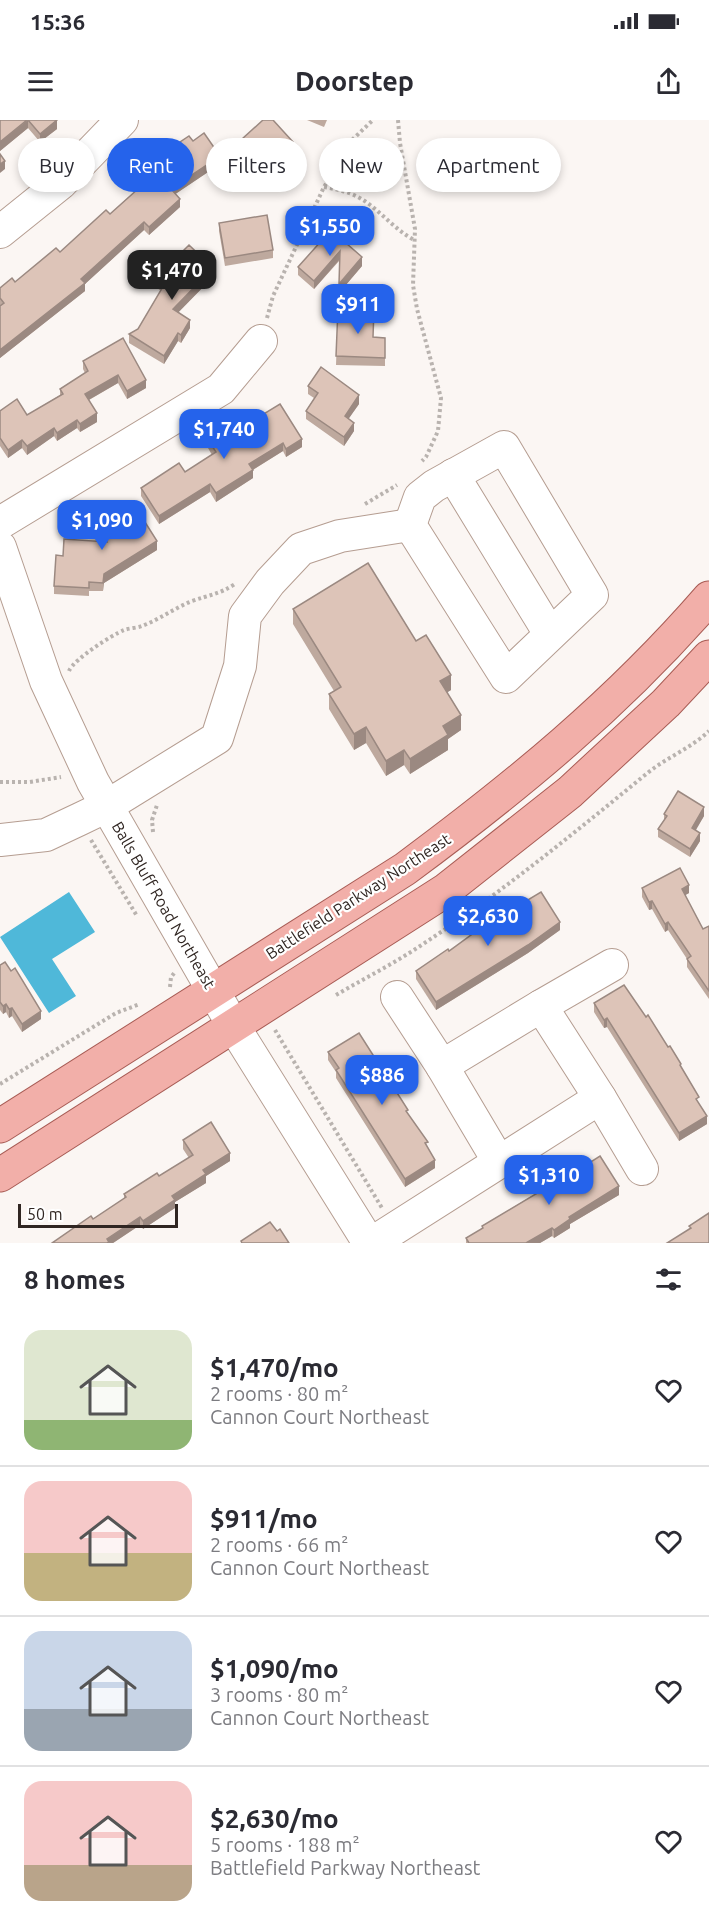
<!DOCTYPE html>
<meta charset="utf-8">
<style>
body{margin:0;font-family:Ubuntu,sans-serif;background:#f2f2f3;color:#2b2b33;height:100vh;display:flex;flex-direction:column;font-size:22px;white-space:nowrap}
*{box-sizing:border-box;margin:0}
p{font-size:20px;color:#7c7c81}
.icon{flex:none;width:33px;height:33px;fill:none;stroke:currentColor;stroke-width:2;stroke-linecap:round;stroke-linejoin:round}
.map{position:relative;height:1123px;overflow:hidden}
.side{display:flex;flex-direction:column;background:#fff;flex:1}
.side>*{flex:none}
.top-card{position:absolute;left:18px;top:18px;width:674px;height:54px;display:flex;gap:12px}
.scale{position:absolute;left:18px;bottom:15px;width:160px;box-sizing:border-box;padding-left:6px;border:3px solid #302622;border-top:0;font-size:16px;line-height:21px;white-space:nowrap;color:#302622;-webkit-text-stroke:4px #fff;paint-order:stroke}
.price{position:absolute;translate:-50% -51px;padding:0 14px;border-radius:12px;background:#2563eb;color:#fff;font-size:20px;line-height:39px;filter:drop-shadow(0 2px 3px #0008)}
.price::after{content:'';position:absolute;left:50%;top:36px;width:18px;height:14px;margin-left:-9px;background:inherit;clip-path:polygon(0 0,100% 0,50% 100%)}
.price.on{background:#222;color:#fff}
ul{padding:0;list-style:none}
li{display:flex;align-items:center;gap:18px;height:150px;padding:0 24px}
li+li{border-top:2px solid #e1e1e2}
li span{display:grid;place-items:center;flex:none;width:168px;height:120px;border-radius:18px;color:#555}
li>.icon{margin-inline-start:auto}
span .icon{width:72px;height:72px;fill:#fffc;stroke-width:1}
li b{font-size:26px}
h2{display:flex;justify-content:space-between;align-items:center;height:72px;padding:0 24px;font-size:26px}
.chip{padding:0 21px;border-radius:27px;background:#fff;box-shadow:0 3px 9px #0003;font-size:21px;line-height:54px}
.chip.on{background:#2563eb;color:#fff}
.status{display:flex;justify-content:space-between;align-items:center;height:42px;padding:0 30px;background:#fff;direction:ltr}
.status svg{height:16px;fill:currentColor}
header{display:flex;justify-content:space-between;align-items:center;height:78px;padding:0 24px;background:#fff;font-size:27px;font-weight:700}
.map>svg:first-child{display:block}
</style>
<div class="status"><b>15:36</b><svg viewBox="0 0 49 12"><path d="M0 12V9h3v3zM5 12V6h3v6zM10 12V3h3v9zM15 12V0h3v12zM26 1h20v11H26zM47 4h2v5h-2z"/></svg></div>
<header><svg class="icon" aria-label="menu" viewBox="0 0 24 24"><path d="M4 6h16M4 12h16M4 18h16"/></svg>Doorstep<svg class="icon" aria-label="share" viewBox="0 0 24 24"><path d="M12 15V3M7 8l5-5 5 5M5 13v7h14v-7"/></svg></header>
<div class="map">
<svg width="709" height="1123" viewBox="0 0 709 1123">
<rect width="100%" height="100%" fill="#fbf6f3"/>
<polygon fill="#4fb8d9" points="69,772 95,812 52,839 76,876 49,893 0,817"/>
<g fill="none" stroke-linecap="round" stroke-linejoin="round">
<defs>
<g id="minor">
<polyline points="0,112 61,63 122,0"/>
<polygon points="504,327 592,475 506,557 410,405 420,377 434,366"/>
<polyline points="453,355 550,514"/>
<polyline points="0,403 221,269 261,221"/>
<polyline points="0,427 46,561 93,662 234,907 369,1123"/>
<polyline points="0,720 46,715 80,699 107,686 217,618 240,546 245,496 270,462 301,429 340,416 410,405"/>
<polyline points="397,877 442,946"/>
<polyline points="600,978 541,886 612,845"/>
<polyline points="499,1042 442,946 541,886"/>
<polyline points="372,1123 600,978 642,1049"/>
</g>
<g id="major">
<path d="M 0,1006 L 405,749 C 517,666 617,584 709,478"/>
<polyline points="0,1055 446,770 570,672 666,583 709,537"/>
</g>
</defs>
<use href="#minor" stroke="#b59d91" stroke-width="34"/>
<use href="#major" stroke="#a85c55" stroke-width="35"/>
<g stroke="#b9b3af" stroke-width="4" stroke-dasharray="3 3" stroke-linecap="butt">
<polyline points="398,0 400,23 415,109 413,165 417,189 441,278 438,311 426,337 422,341"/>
<path d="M 324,67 C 335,69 346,71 356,76 C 378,87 392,108 414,120"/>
<polyline points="267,198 273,176 324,67 353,19 373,0"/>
<polyline points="365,384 397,365"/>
<path d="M 69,551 C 74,539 112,515 124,510 C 130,508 137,508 142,506 C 160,499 175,488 192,481 C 209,475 220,474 235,464"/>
<polyline points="0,662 30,662 61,657"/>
<polyline points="153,712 152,700 157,685"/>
<polyline points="91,720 137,796"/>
<polyline points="170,867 171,857 175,852"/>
<path d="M 336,875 C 365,858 395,843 423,824 C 501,773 573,714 645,655 C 665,638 690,629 709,611"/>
<polyline points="275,910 382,1088"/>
<polyline points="0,964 116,893 140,884"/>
</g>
<use href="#minor" stroke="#fff" stroke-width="32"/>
<use href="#major" stroke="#f2afa9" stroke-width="33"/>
</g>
<g fill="#bea99e">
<polygon points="0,0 57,0 57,9 40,22 28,8 0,31"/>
<polygon points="307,0 327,0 324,7"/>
<polygon points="193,21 220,44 175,74 180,87 149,115 144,110 85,164 85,171 0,238 0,168 15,162 60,132 110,94 134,72 130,67 130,59"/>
<polygon points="231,29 293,30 255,64 231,37"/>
<polygon points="219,103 273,130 273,138 225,146 219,111"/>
<polygon points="331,110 362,146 339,173 340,140 314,169 298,155 298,147"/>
<polygon points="213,157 178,192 190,208 181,223 178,221 164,244 129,223 129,214 138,209 161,171 156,167 156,158"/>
<polygon points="338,188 373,217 385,218 385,246 336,245"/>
<polygon points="123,218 146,268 127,279 118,263 89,280 97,302 80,312 77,308 57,321 54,316 27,335 22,328 8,338 0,326 0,291 27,295 60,275 60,269 85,253 83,249 83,241"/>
<polygon points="308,266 359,284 348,299 354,311 344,326 306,299 306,291 314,278 308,274"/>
<polygon points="231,314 302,327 286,337 283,331 253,350 253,358 216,382 210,372 159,404 141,376 141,368 185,352 212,335 208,328 208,320"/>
<polygon points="95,402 120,402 157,430 104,463 103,471 89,471 89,476 54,474 54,466 63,436 102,422 95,410"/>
<polygon points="293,489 416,521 451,570 447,572 461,610 448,619 448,630 410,654 404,645 386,656 366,623 354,630 329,589 329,574 334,571 293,504"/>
<polygon points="664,694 704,696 695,710 700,721 690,737 658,717 658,709 664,700"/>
<polygon points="642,768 689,773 685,775 703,809 709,806 709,879 687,847 687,839 668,810 665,812 652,789 649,790 642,777"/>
<polygon points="560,810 528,833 436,890 416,859 416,851 449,831"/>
<polygon points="0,845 41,899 22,912 12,896 9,898 6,892 3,894 0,890"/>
<polygon points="594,883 681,948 699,984 707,1004 679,1021 607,907 604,908 594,892"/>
<polygon points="328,932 408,994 428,1027 435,1048 405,1067 336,958 336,952 328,940"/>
<polygon points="183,1020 230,1041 206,1056 206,1063 175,1082 175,1088 143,1109 140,1105 113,1123 52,1123 93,1099 124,1079 124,1074 159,1056 189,1038 183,1029"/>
<polygon points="583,1047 619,1075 570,1104 570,1108 554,1118 552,1116 540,1123 466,1123 466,1118 482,1109 482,1106 565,1056 565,1054"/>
</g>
<g fill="#9b8981">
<polygon points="28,0 28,8 0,31 0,22"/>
<polygon points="57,0 57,9 40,22 40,14"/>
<polygon points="293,22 293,30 255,64 255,55"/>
<polygon points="220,36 220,44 171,77 171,69"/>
<polygon points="5,41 5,49 0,53 0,44"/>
<polygon points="180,79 180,87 149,115 149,107"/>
<polygon points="144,102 144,110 85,164 85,171 0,238 0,230"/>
<polygon points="340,131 340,139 314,169 314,161"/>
<polygon points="362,137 362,146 339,173 339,164"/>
<polygon points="213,148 213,157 173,198 173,189"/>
<polygon points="190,200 190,208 181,223 181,215"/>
<polygon points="178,213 178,221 164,244 164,236"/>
<polygon points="118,255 118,263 85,282 85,274"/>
<polygon points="146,260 146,268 127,279 127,271"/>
<polygon points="359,275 359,284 345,304 345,296"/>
<polygon points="97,293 97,302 80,312 80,304"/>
<polygon points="77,300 77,308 57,321 57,313"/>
<polygon points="354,303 354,311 344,326 344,317"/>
<polygon points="54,308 54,316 27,335 27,326"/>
<polygon points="302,319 302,327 286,337 286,329"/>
<polygon points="22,320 22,328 8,338 8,330"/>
<polygon points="283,323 283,331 249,352 249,344"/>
<polygon points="253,350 253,358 216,382 216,373"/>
<polygon points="210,364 210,372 159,404 159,396"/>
<polygon points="157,421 157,430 104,463 103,471 104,454"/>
<polygon points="451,555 451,570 440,577 440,561"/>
<polygon points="461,595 461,610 448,619 448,630 410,654 410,639 443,606"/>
<polygon points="366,607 366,623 354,630 354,614"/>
<polygon points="404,630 404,645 386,656 386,641"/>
<polygon points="704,687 704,696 692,717 692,708"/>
<polygon points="700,713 700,721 690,737 690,729"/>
<polygon points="689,765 689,773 682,777 682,769"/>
<polygon points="652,781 652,789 649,790 649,782"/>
<polygon points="560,802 560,810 528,833 436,890 436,882"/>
<polygon points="668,802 668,810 665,812 665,804"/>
<polygon points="6,884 6,892 3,894 3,886"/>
<polygon points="12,888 12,896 9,898 9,889"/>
<polygon points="41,891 41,899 22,912 22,904"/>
<polygon points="607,898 607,907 604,908 604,900"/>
<polygon points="707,996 707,1004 679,1021 679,1013"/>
<polygon points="230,1033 230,1041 206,1056 206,1063 175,1082 175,1088 143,1109 143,1101 203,1050"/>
<polygon points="435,1040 435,1048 405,1067 405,1059"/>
<polygon points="619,1066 619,1075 570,1104 570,1108 554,1118 554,1110 569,1097"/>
<polygon points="140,1097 140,1105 113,1123 107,1123 107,1119"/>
<polygon points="552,1108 552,1116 540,1123 526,1123"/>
</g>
<g fill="#ddc4b8" stroke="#9b8981" stroke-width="1.5">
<polygon points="0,0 27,0 0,22"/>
<polygon points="28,0 57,0 40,14"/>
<polygon points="263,0 273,0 293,22 255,55 231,29"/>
<polygon points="204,13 220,36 171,69 180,79 149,107 144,102 81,159 85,163 0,230 0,186 4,183 0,178 0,168 12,158 15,162 56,128 60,132 106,90 110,94 139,68 130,59 147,44 189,16 193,21"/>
<polygon points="0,34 5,41 0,44"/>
<polygon points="267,95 273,130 225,138 219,103"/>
<polygon points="331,110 362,137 339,164 340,131 314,161 298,147"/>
<polygon points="189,125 213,148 173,189 190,200 181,215 178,213 164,236 129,214 138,209 164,165 156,158"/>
<polygon points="338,188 374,189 373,217 385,218 385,238 336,236"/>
<polygon points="123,218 146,260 127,271 118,255 85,274 97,293 80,304 77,300 57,313 54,308 27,326 22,320 8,330 0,318 0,291 17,279 27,295 63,274 60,269 88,251 83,241"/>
<polygon points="321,247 359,275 345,296 354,303 344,317 306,291 318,273 308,266"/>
<polygon points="280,284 302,319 286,329 283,323 249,344 253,350 216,373 210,364 159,396 141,368 179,343 185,352 216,332 208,320 227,308 231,314"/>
<polygon points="113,391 120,402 138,391 157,421 104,454 103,463 89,462 89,468 54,466 56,435 63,436 64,419 107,422 95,402"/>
<polygon points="368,443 416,521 426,515 451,555 440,561 461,595 443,606 448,615 410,639 404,630 386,641 366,607 354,614 329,574 341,567 293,489"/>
<polygon points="678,671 704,687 692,708 700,713 690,729 658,709 667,696 664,694"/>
<polygon points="680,748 689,765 682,769 703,809 709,806 709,871 687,839 691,836 668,802 665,804 652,781 649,782 642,768"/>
<polygon points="541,772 560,802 528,825 436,882 416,851 448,829 449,831 478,810"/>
<polygon points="5,842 11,851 15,848 41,891 22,904 12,888 9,889 6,884 3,886 0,882 0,845"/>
<polygon points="624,865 646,897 648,895 668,927 670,926 681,944 680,945 699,977 696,979 707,996 679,1013 607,898 604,900 594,883"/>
<polygon points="359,913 408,990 406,991 428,1022 425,1023 435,1040 405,1059 336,950 339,948 328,932"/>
<polygon points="211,1002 230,1033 203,1050 206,1054 172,1076 175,1080 143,1101 140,1097 107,1119 109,1122 107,1123 52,1123 91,1096 93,1099 126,1077 124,1074 157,1053 159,1056 193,1035 183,1020"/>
<polygon points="600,1036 619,1066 569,1097 570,1099 554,1110 552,1108 526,1123 469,1123 466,1118 483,1108 482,1106 566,1056 565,1054 581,1044 583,1047"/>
<polygon points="709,1093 709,1123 667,1123 691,1108 689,1106"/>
<polygon points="270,1102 277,1111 280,1109 289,1123 242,1123 241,1121"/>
</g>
<g text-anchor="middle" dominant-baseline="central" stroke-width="4.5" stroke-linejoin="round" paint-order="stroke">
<g font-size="16" fill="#302622" stroke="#fff">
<text transform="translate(358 776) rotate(-33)">Battlefield Parkway Northeast</text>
<text transform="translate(164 785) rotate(60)">Balls Bluff Road Northeast</text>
</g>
</g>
</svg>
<div class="scale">50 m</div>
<b class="price" style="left:330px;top:137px">$1,550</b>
<b class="price on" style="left:172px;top:181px">$1,470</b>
<b class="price" style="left:358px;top:215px">$911</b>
<b class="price" style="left:224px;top:340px">$1,740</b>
<b class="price" style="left:102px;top:431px">$1,090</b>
<b class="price" style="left:488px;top:827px">$2,630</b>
<b class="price" style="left:382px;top:986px">$886</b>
<b class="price" style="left:549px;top:1086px">$1,310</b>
<div class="top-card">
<a class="chip">Buy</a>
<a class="chip on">Rent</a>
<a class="chip">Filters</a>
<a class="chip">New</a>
<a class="chip">Apartment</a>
</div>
</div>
<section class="side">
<h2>8 homes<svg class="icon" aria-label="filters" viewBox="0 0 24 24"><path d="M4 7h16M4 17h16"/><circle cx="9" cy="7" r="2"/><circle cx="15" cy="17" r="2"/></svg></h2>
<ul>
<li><span style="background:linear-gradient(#dfe7d0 75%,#8fb573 0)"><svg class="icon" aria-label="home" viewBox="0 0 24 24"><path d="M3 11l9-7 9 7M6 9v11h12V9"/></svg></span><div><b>$1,470/mo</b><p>2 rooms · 80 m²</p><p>Cannon Court Northeast</p></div><svg class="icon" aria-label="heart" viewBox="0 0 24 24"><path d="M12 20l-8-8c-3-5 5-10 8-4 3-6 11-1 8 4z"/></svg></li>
<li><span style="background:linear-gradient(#f6c9c9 60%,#c2b280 0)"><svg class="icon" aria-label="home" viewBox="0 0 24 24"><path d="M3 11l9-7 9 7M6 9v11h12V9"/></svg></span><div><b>$911/mo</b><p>2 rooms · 66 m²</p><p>Cannon Court Northeast</p></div><svg class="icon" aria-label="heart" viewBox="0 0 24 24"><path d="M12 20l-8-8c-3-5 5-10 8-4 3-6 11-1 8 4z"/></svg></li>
<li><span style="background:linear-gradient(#c9d6e8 65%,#9aa5b1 0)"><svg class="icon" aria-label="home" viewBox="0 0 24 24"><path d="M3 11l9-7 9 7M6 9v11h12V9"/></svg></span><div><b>$1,090/mo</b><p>3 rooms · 80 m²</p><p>Cannon Court Northeast</p></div><svg class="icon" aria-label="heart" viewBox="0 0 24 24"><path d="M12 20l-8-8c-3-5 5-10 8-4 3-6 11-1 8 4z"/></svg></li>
<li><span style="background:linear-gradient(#f6c9c9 70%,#b9a48a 0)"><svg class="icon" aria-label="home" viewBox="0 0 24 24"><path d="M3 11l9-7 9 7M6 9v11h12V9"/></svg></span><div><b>$2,630/mo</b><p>5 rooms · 188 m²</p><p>Battlefield Parkway Northeast</p></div><svg class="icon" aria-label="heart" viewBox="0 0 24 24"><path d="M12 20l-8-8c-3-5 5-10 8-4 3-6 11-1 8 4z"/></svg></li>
</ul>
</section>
